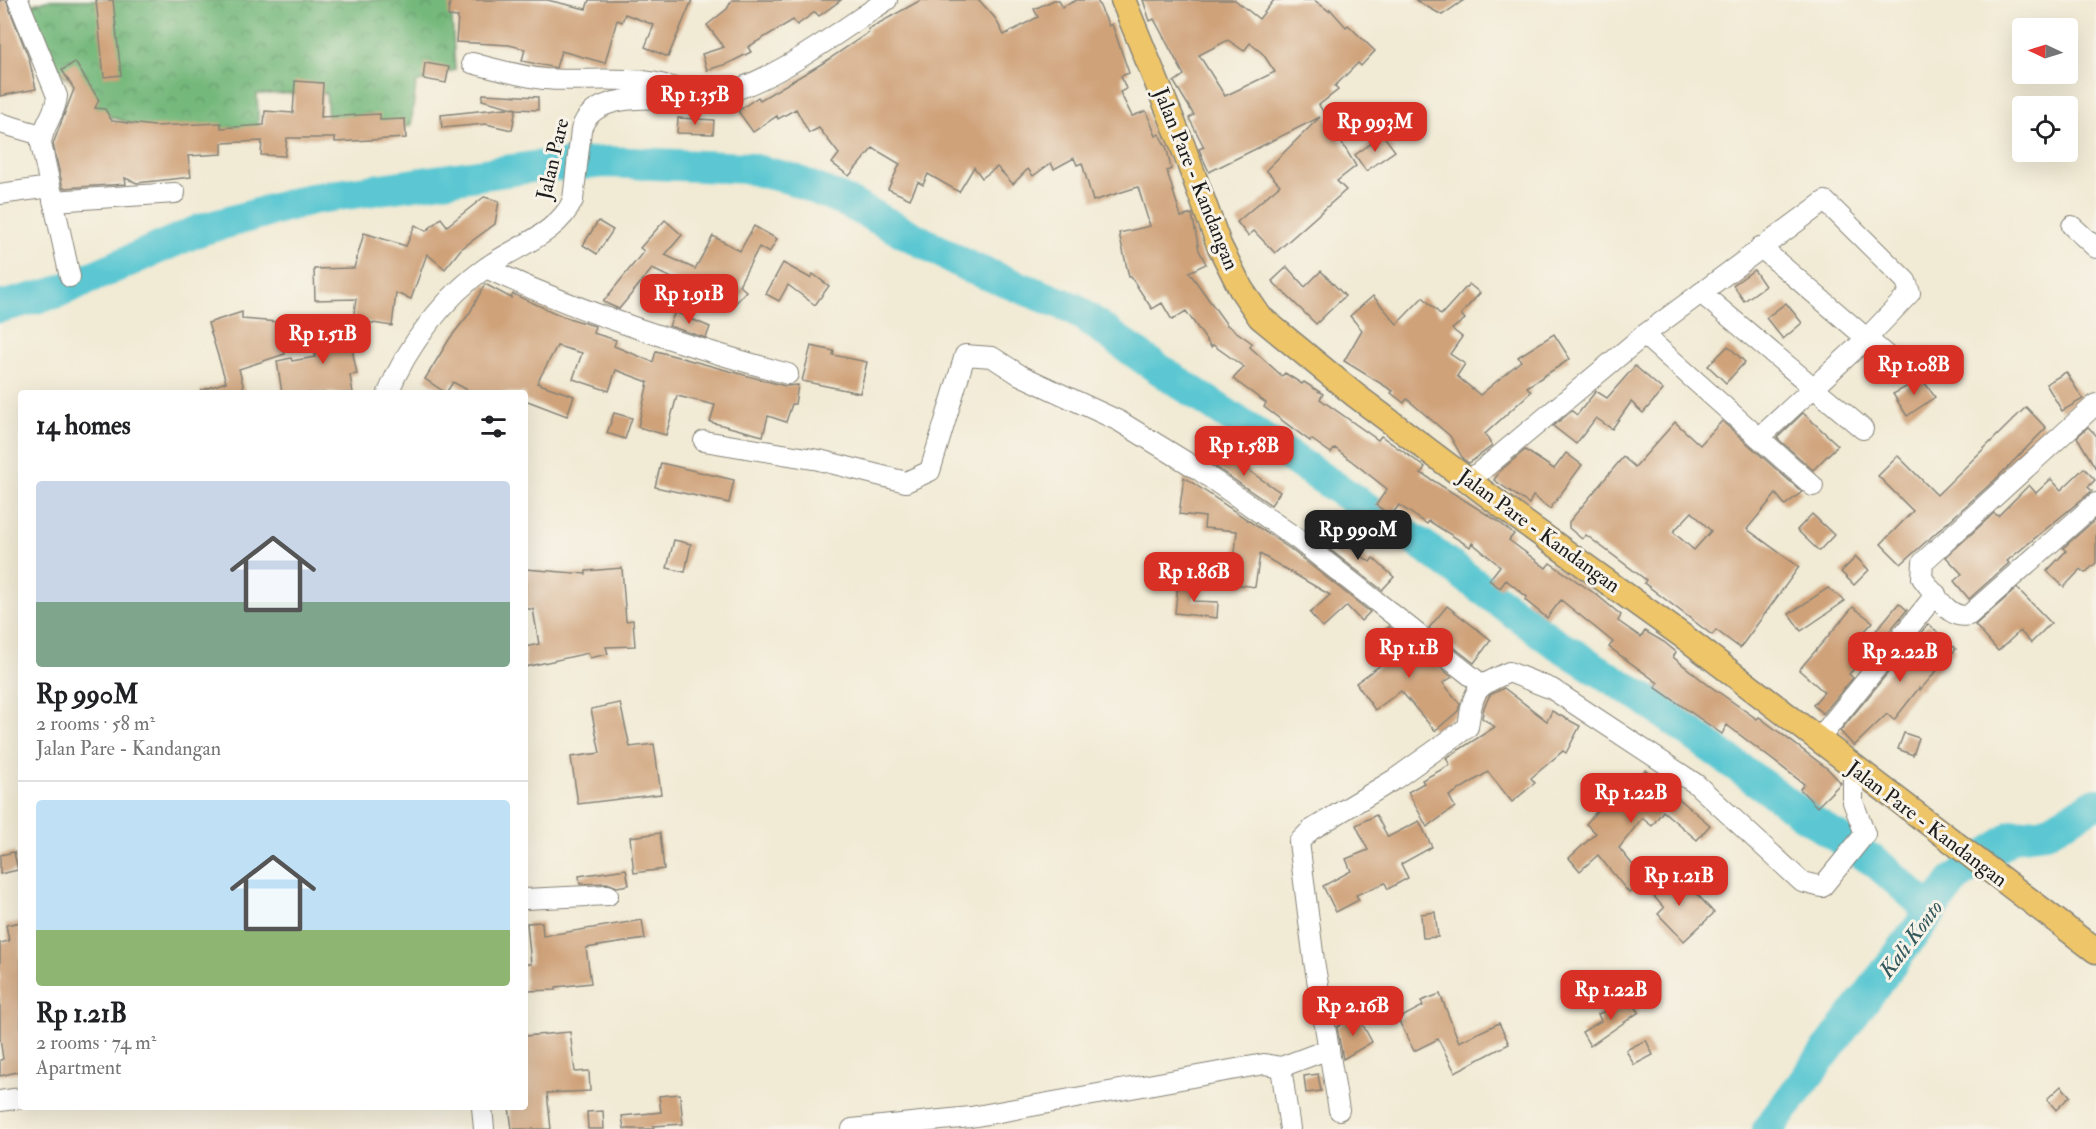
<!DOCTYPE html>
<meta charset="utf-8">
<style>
body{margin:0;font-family:"IM FELL Double Pica",serif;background:#f2f2f2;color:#202124;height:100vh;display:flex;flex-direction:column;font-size:22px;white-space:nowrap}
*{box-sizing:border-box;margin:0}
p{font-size:20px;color:#757577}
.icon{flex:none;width:33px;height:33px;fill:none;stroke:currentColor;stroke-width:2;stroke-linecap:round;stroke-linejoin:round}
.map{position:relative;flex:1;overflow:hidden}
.panel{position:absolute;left:18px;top:390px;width:510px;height:720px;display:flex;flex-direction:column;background:#fff;border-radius:6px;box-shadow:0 6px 24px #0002}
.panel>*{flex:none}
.needle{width:39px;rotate:274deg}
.buttons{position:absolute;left:2012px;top:18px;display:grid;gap:12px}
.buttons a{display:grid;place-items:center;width:66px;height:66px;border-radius:6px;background:#fff;box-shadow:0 6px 24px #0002;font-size:30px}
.price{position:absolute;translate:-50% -51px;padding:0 14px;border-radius:12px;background:#d93025;color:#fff;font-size:20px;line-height:39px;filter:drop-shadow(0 2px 3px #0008)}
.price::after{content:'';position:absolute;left:50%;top:36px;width:18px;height:14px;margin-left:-9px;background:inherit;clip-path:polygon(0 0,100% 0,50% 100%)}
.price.active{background:#222;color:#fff}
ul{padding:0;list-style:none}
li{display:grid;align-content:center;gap:12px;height:318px;padding:0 18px}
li+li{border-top:2px solid #e0e0e0}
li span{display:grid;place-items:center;height:186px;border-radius:6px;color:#555}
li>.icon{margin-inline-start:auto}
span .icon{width:108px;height:108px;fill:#fffc;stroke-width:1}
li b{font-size:26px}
h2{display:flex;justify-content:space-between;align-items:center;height:72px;padding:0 18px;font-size:26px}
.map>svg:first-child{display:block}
</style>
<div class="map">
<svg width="2096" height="1129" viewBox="0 0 2096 1129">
<defs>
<pattern id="forest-crowns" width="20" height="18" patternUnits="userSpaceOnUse" patternTransform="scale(1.5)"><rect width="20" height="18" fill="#74b87c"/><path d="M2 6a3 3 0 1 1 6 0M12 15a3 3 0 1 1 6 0" fill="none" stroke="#5e9565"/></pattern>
</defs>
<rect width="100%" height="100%" fill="#f7f3e8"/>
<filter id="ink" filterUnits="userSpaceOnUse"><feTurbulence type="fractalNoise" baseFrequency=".0167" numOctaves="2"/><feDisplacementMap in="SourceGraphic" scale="12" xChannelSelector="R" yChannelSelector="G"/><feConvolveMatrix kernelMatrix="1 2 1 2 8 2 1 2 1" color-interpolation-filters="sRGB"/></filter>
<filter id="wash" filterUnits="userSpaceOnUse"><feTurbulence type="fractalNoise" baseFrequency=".008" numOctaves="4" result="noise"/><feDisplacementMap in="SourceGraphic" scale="24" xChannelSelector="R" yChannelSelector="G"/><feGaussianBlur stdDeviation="1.35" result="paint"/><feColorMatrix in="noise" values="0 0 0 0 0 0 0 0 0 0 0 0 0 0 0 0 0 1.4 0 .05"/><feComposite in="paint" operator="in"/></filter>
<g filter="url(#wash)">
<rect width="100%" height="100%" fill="#f1ead4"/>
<polygon fill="url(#forest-crowns)" stroke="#486a4c" stroke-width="1.5" points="47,0 451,0 455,70 416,83 411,126 329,134 326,93 257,94 259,136 174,136 104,115 60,72 31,5"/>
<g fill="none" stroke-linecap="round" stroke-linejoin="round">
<g stroke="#5bc7d2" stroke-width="32">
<polyline points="0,307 55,293 200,230 311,199 533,167 607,162 747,168 792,179 845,201 971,268 1073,308 1144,359 1428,549 1551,640 1647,701 1804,815 1878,864 1930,910"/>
<polyline points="1768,1129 1955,879 2013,836 2045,832 2096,803"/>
</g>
</g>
<g id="blocks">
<g fill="#cfa279" fill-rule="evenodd">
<polygon points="0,0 6,0 29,59 36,89 0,96"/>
<polygon points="96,0 113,0 121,75 104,77"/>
<polygon points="450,0 547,0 586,9 589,0 692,0 668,57 645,47 654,25 625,14 622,22 617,20 605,63 561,51 556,68 522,61 525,49 509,45 456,42 458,17 448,16"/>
<polygon points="732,0 841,0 819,16 815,12 797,25 793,20 748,47 751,52 727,64 707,70 702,54 724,47 707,25 727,9"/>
<polygon points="921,0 979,0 995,18 1004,35 1038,17 1034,9 1054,0 1059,0 1062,7 1077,0 1097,0 1109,26 1112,24 1129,73 1121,76 1126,89 1120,92 1132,116 1146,111 1156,136 1159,134 1167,149 1171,169 1167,171 1181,217 1192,214 1199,250 1206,264 1189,272 1227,325 1252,343 1250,347 1282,376 1285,373 1302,384 1304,382 1323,394 1320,399 1378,440 1381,436 1425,467 1421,473 1496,520 1514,534 1509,540 1546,568 1550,563 1597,595 1621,615 1618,621 1641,637 1645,631 1664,642 1676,652 1673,657 1707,684 1757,719 1759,717 1828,769 1841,783 1817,807 1800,789 1804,784 1727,725 1722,734 1655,687 1658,683 1609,647 1613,642 1561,600 1547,618 1525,600 1527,597 1506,580 1500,588 1489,580 1500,566 1472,543 1470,547 1429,521 1427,524 1399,505 1391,516 1376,505 1387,489 1335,448 1331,453 1311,439 1310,441 1264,407 1266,403 1233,379 1244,367 1213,345 1211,347 1186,311 1172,320 1162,303 1152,309 1131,277 1129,277 1119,233 1150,226 1138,187 1093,201 1082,163 1077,165 1074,158 1054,169 1051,163 1033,176 1028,169 1013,184 997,167 982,178 974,167 959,192 928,174 923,185 918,182 910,199 888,189 900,164 873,148 849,176 832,163 839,154 819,128 809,133 796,109 778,119 777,116 753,132 738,111 758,97 760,100 823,63 869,32 868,29"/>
<path d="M 1143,0 L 1235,0 L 1259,19 L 1274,0 L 1314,0 L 1329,11 L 1330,9 L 1346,27 L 1348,25 L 1375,51 L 1361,66 L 1358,63 L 1335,86 L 1338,90 L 1319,105 L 1356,166 L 1337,181 L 1346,190 L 1275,253 L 1254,231 L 1248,236 L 1237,222 L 1280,185 L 1266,170 L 1320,117 L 1209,172 L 1199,149 L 1204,147 L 1189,118 L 1194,115 L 1174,82 L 1184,75 L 1154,19 L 1150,21 ZM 1228,40 L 1244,51 L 1250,43 L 1263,54 L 1275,72 L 1225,96 L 1199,55 Z"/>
<polygon points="1415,0 1464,0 1442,15"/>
<polygon points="75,62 99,100 95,108 105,109 112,121 154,126 221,123 221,128 264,125 265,111 293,113 295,81 323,83 321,117 380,114 380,120 405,119 406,138 335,142 335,138 287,138 285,156 261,155 262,141 222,143 222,154 188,156 191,177 137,183 125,178 126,184 63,188 53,144 74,89 62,70"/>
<polygon points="425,63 449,67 446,83 423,79"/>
<polygon points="483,94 538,97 538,110 517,109 482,100"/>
<polygon points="506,108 516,109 512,130 486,124 442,128 441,115"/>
<polygon points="678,118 714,120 713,134 677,133"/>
<polygon points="1383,135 1395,151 1366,171 1355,155"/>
<polygon points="484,197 499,201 495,224 461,249 445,269 427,254 411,299 396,293 392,326 353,320 356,299 315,300 314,269 354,268 364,233 406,246 415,225 426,231 441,218 447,226"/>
<polygon points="665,220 682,235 665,255 695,269 713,236 740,251 754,226 777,239 769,253 759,247 739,285 746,291 735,304 715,287 711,296 652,269 619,309 603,302 644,251 640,248"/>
<polygon points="598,221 613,230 597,254 583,245"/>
<polygon points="783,263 810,278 813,274 829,286 815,305 788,285 779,301 766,294"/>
<polygon points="1287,267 1305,287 1321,271 1345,296 1316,324 1272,281"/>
<polygon points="1754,270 1765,286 1744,301 1733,285"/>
<polygon points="485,284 511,298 513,294 562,316 595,326 593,333 616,340 614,346 653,362 656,351 785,386 798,385 795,404 792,404 786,422 768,416 763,436 710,422 715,405 677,396 666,435 638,427 648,382 616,370 609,391 573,379 582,353 557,346 537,383 574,396 567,416 525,400 525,393 473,393 453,382 446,393 425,379 450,338 469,314"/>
<polygon points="1469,284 1480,293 1461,314 1465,319 1452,329 1462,337 1450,354 1465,364 1457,376 1480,395 1521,361 1518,357 1554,334 1570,359 1527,387 1531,392 1485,434 1492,446 1469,463 1463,459 1450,436 1407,399 1404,403 1391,393 1393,391 1344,361 1362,330 1350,316 1373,296 1397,324 1423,297 1441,315"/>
<polygon points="1786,303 1802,323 1783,339 1766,318"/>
<polygon points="242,312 242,319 279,322 285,354 239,369 245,393 201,393 200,391 226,382 208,323"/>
<polygon points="675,312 710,327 706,338 669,326"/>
<polygon points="318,325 355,327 353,354 357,374 350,375 353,393 282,393 277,361 291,358 292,361 315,357"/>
<polygon points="811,346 834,351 833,355 867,362 860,393 802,381"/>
<polygon points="1728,346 1745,362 1726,383 1708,366"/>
<polygon points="1635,366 1663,390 1643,413 1631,402 1612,429 1596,418 1576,444 1553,426 1572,411 1577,415 1596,391 1607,398"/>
<polygon points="2066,372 2083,399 2062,411 2046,384"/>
<polygon points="1920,376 1935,397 1907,416 1893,394 1912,384"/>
<polygon points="2026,407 2046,428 1995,480 1901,564 1881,544 1913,511 1878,476 1898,456 1937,495"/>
<polygon points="614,413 632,418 625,439 607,433"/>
<polygon points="1803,413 1838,445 1813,470 1777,438"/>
<path d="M 1722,421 L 1802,492 L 1785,505 L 1776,494 L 1747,529 L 1799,567 L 1740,648 L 1716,630 L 1712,635 L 1644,583 L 1646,580 L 1586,535 L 1582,539 L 1569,528 L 1569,522 L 1623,457 L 1635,467 L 1675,422 L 1700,445 ZM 1692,512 L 1711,531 L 1694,550 L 1673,532 Z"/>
<polygon points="2088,427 2096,435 2096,469 2077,437"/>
<polygon points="1216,448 1280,492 1271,505 1207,461"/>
<polygon points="1525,450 1554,469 1566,453 1582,465 1550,509 1533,496 1529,504 1494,480 1500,471"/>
<polygon points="661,463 734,480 729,503 655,487"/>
<polygon points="2084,468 2095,480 2088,487 2092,491 2007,561 2009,563 1969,599 1954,581 1962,574 1946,557 1994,513 1998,516 2029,485 2036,493 2051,479 2061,490"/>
<polygon points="1184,477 1289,548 1370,612 1361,621 1347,606 1323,628 1310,613 1330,595 1260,554 1255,587 1228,583 1231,564 1234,564 1237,531 1204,528 1205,517 1179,514"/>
<polygon points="1812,514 1834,535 1819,551 1797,530"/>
<polygon points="2096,519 2096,563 2085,573 2081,569 2064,587 2047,571 2066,551 2063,548"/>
<polygon points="1328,531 1370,562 1373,558 1394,577 1382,590 1320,542"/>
<polygon points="674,540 691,544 685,572 667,568"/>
<polygon points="1856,557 1869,570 1854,585 1841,572"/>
<polygon points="622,568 626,621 633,620 635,646 606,647 608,654 590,658 588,653 525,667 525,647 539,644 533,609 525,609 526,569 586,574 586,571"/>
<polygon points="1178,584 1196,586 1194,601 1218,602 1217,618 1175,613"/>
<polygon points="1828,588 1845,601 1801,631 1789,614"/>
<polygon points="2017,588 2051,623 2031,643 2020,631 1998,651 1975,625"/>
<polygon points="1899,603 1907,610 1877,646 1869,639"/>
<polygon points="1447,606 1491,640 1474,663 1429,628"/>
<polygon points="1853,607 1873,622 1852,645 1865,658 1849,674 1853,678 1823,714 1813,705 1824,692 1799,670"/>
<polygon points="1928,624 1956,649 1920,690 1919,688 1894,720 1887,714 1854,746 1840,731"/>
<polygon points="1389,627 1452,677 1443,683 1460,704 1458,711 1435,731 1401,691 1375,710 1356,683 1382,664 1368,640"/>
<polygon points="1504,688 1547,721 1552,711 1580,726 1566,753 1563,751 1531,778 1535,783 1512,802 1488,772 1449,796 1455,807 1427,827 1408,792 1424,783 1422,780 1450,765 1446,758 1495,727 1482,718 1484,707 1490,695"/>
<polygon points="620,703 630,747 654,744 661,794 578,804 571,757 600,753 591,709"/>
<polygon points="1904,733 1919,738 1913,755 1898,749"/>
<polygon points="1645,770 1710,825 1697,840 1663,811 1652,826 1642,818 1619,848 1645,880 1629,893 1598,855 1580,871 1569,858 1596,833 1586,824 1597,811 1586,803 1595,790 1608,799 1621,780 1631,788"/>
<polygon points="1376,815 1388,837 1419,821 1432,847 1401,864 1408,878 1388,889 1385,883 1356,895 1359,900 1336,912 1323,886 1351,871 1346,859 1368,850 1356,825"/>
<polygon points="660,833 664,869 634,873 630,837"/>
<polygon points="14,852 18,870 0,874 0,855"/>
<polygon points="626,869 629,885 617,887 607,883 580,884 579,876"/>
<polygon points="1661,872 1680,893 1689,885 1714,913 1684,941 1658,914 1664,908 1645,886"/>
<polygon points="1435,912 1438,937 1423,938 1421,914"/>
<polygon points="642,920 645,939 586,948 591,983 556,987 556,990 525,991 525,964 531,964 527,923 542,922 543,936"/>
<polygon points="21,922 21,1071 0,1076 0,1060 3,1059 0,1038 0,943 9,941 6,925"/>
<polygon points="1440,994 1459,1042 1499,1023 1509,1044 1455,1072 1438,1039 1414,1051 1398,1019 1423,1006 1421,1001"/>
<polygon points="1629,997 1639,1012 1590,1046 1582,1032 1601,1021 1598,1014 1611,1009"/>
<polygon points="1358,1016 1372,1042 1343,1059 1337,1027"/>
<polygon points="570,1032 575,1072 589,1071 590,1091 547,1093 551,1129 512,1129 509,1107 525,1107 525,1036"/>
<polygon points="1646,1040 1653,1055 1634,1065 1626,1050"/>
<polygon points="1318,1074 1321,1091 1306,1093 1304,1076"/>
<polygon points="2061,1086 2070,1096 2056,1110 2047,1099"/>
<polygon points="680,1094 683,1124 653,1126 654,1129 624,1129 622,1116 661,1112 659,1096"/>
<polygon points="603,1111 604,1129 588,1129 587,1112"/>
</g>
</g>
</g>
<g filter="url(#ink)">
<use href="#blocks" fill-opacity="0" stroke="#868378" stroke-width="1.5"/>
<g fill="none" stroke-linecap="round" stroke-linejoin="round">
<defs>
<g id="minor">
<path d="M 18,0 L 57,96 C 56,114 42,126 41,144 L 70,277"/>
<path d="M 472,63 C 495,69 520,76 544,79 C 587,83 661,70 694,99"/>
<polyline points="0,123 41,135"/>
<polyline points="0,194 50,187"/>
<polyline points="53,201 175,193"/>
<polyline points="2072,226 2096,248"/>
<polyline points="1760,247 1907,373"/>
<path d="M 486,268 C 584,314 684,345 788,374"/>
<polyline points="1701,293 1863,429"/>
<polyline points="1644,335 1813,486"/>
<path d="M 388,393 C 407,346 445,296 487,267 C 516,246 558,234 573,200 L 581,130 C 593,85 673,103 710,97 C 771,85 835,34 887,0"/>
<path d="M 2096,404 L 1923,562 L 1922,578 C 1934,592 1949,621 1969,615 L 2096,503"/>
<polyline points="704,441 819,460 906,482 930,471 965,355 992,357 1020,375 1119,421 1199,470 1296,538 1481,684"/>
<polyline points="1469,481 1644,335 1825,201 1906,281 1910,293 1866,339 1759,438"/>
<polyline points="1818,740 1936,594"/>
<polyline points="525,899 608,895"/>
<polyline points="1281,1067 1290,1129"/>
<polyline points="0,1101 21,1098"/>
<polyline points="482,1107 484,1129"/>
<path d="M 1339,1110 L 1314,961 L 1299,842 L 1311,830 L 1395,779 L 1468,727 C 1474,688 1474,688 1509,672 L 1552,689 L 1696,784 L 1802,882 L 1822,887 L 1865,834 L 1853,802 L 1853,768"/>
<polyline points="852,1129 971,1117 1264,1064 1281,1067 1329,1049"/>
</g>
<polyline id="major" points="1123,0 1182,144 1219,245 1241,289 1260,317 1355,395 1510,512 1687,639 2096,951"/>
</defs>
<use href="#minor" stroke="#868378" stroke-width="22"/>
<use href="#major" stroke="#868378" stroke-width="27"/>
<use href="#minor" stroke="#fff" stroke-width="20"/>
<use href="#major" stroke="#eec569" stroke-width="24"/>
</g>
</g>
<g text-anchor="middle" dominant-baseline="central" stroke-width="6" stroke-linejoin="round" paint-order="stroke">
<g font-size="21" fill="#1c1c1c" stroke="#f7f3e8">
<text transform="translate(553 159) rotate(-77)">Jalan Pare</text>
<text transform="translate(1196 179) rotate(68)">Jalan Pare - Kandangan</text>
<text transform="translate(1539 531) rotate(36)">Jalan Pare - Kandangan</text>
<text transform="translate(1927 824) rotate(37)">Jalan Pare - Kandangan</text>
</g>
<g font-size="22" font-style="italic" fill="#32585c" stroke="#f7f3e8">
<text transform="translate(1911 939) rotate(-53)">Kali Konto</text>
</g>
</g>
</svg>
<div class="buttons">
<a><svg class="needle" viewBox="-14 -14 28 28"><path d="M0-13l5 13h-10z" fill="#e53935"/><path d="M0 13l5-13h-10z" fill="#757577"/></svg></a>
<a><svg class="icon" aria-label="locate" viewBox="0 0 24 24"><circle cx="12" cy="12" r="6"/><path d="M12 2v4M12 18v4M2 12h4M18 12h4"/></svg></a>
</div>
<b class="price" style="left:695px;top:126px">Rp 1.35B</b>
<b class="price" style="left:1375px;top:153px">Rp 993M</b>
<b class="price" style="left:689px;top:325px">Rp 1.91B</b>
<b class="price" style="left:323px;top:365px">Rp 1.51B</b>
<b class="price" style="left:1914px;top:396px">Rp 1.08B</b>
<b class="price" style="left:1244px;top:477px">Rp 1.58B</b>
<b class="price active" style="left:1358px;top:561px">Rp 990M</b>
<b class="price" style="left:1194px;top:603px">Rp 1.86B</b>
<b class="price" style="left:1409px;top:679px">Rp 1.1B</b>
<b class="price" style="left:1900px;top:683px">Rp 2.22B</b>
<b class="price" style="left:1631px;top:824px">Rp 1.22B</b>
<b class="price" style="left:1679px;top:907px">Rp 1.21B</b>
<b class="price" style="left:1611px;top:1021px">Rp 1.22B</b>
<b class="price" style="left:1353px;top:1037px">Rp 2.16B</b>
<section class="panel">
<h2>14 homes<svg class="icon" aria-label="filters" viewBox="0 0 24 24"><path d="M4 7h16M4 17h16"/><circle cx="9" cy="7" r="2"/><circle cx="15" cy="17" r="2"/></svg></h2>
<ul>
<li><span style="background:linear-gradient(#c9d6e8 65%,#7fa58c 0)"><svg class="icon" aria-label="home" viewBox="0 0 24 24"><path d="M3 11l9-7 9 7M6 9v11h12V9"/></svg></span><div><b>Rp 990M</b><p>2 rooms · 58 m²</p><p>Jalan Pare - Kandangan</p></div></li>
<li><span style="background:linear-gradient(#bfe0f5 70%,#8fb573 0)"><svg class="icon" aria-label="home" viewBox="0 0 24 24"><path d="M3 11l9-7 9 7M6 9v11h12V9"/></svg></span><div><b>Rp 1.21B</b><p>2 rooms · 74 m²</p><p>Apartment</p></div></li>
</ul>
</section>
</div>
